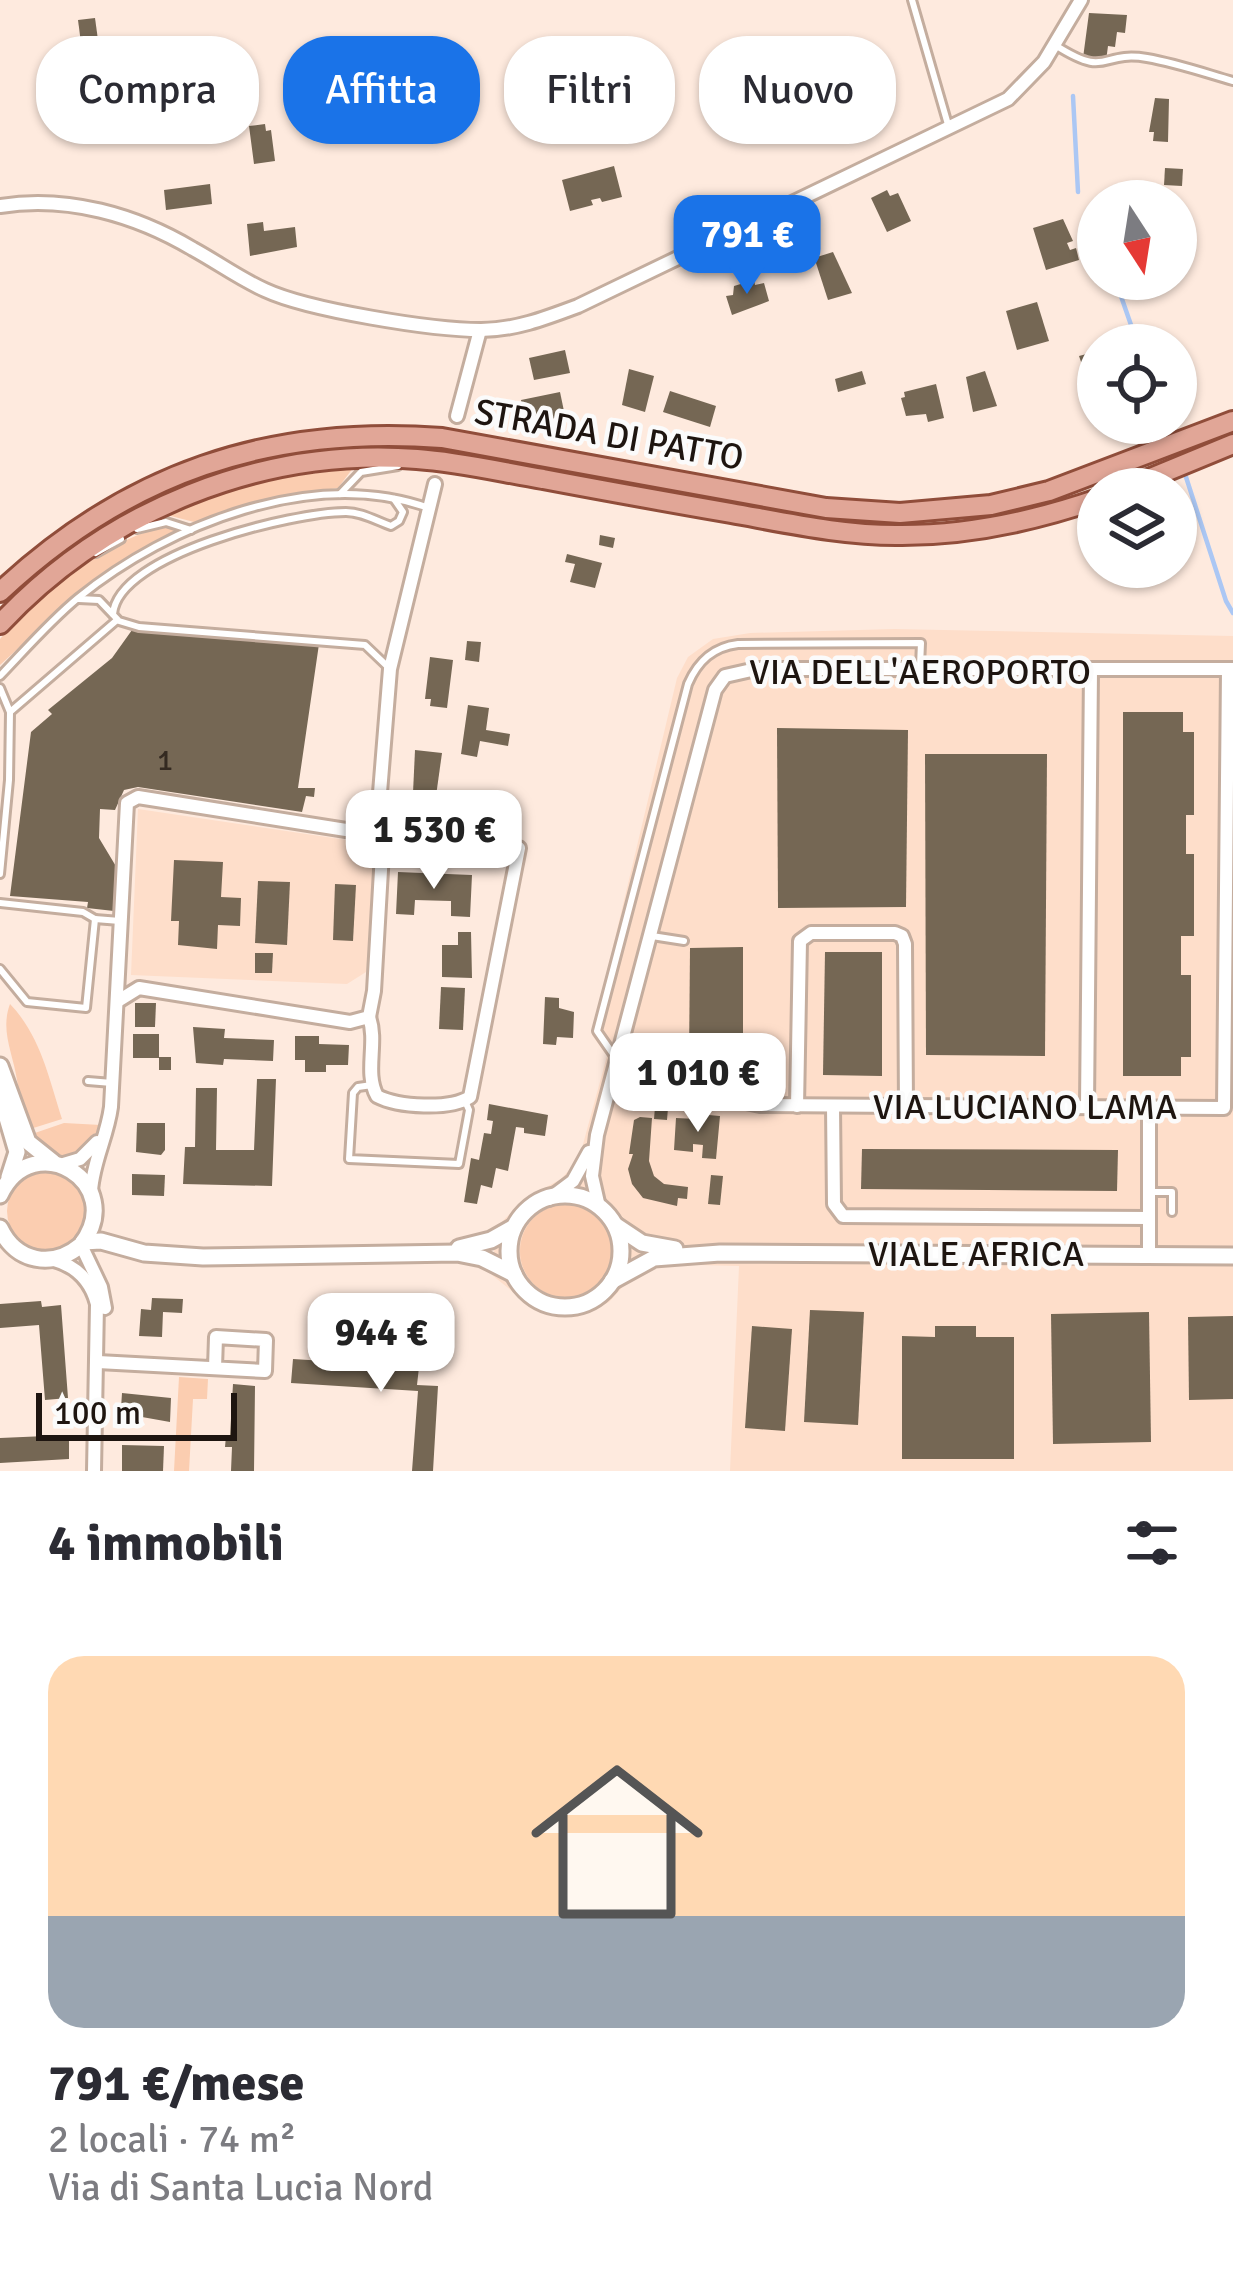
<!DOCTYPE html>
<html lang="it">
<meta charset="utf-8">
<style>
body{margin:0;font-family:Signika,sans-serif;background:#f7f7f7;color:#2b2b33;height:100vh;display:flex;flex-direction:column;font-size:45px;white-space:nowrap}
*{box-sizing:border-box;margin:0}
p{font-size:39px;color:#7c7c81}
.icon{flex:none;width:66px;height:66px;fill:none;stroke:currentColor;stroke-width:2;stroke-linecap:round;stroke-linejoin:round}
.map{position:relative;height:1471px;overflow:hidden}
.panel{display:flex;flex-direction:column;background:#fff;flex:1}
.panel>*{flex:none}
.hud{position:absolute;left:36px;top:36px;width:1161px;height:108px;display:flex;gap:24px}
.needle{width:78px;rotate:168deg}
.controls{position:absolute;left:1077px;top:180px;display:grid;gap:24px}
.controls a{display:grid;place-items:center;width:120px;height:120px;border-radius:50%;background:#fff;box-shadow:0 3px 9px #0004;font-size:60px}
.scale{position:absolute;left:36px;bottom:30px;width:201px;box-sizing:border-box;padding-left:12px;border:6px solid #1e1510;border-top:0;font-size:33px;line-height:42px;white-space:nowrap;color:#1e1510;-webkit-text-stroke:9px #fbfbfb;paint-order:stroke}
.price{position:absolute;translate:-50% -102px;padding:0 27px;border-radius:24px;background:#fff;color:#222;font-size:39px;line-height:78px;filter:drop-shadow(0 3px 6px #0008)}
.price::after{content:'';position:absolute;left:50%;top:72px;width:36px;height:27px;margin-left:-18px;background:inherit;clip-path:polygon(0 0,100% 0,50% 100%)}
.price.selected{background:#1a73e8;color:#fff}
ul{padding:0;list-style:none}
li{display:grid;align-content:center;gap:24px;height:636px;padding:0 48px}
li+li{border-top:3px solid #e1e1e2}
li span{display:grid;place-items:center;height:372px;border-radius:36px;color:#555}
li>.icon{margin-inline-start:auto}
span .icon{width:216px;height:216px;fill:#fffc;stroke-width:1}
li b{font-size:51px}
h2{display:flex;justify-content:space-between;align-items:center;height:144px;padding:0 48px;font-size:51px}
.tag{padding:0 42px;border-radius:48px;background:#fff;box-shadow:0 3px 9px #0004;font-size:42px;line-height:108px}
.tag.selected{background:#1a73e8;color:#fff}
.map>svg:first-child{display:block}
</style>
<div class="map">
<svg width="1233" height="1471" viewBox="0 0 1233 1471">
<rect width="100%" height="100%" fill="#feeade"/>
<g fill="#fedeca">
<polygon points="894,629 1233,636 1233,1471 730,1471 739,1266 657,1264 637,1271 609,1302 577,1317 547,1314 533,1308 492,1275 496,1228 523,1200 561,1179 579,1159 607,1056 592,1035 677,678 688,657 713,639 750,633"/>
<polygon points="138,809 374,844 369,963 366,972 347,984 131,975"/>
</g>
<g fill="#fbcdb0">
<polygon points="353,468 338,488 269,498 194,522 167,515 253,482"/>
<path d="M 167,527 L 178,530 L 93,580 L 0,665 L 0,639 C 36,600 114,533 167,527 Z"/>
<path d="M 10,1004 C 40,1035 49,1078 62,1119 L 27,1130 C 23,1113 20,1097 17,1080 C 13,1053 0,1031 10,1004 Z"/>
<path d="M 64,1123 L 101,1125 C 77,1167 62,1163 29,1135 Z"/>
<circle cx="46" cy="1211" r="39"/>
<circle cx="567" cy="1251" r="47"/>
<polygon points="179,1377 208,1379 207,1399 193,1399 189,1471 174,1471"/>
</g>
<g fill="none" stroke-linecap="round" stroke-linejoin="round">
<g stroke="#abc7f4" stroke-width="4.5">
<polyline points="1073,96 1078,192"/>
<polyline points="1090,209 1098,232"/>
<polyline points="1115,279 1138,345"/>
<polyline points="1166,423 1170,435"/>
<polyline points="1186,477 1226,601 1233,613"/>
</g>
</g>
<g fill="#756754">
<polygon points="1089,13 1127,15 1125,33 1117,32 1115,47 1108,46 1106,61 1083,58"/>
<polygon points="95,18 98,40 81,43 78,20"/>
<polygon points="101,74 104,97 88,99 86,82 92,81 91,76"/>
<polygon points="1155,98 1169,99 1168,142 1153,141 1154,132 1149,132"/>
<polygon points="265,124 266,131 271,130 275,161 254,164 249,126"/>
<polygon points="614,166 622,197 602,202 600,198 591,200 593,205 570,211 562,180"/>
<polygon points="1165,168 1183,169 1182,186 1164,185"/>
<polygon points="210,184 212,204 166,210 164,190"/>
<polygon points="887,190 890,196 898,193 911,221 887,232 871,198"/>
<polygon points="1063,219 1073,241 1067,243 1070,250 1076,248 1079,260 1046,270 1033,228"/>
<polygon points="263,222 264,231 295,227 297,247 250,256 247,224"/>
<polygon points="833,252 852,293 828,300 816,263 817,257"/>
<polygon points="754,280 755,285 764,283 769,301 732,315 726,296 733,295 734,286"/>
<polygon points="1037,302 1049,341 1017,350 1006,311"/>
<polygon points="565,350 570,373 534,380 529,358"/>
<polygon points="1094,352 1098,354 1098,382 1089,385 1079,356"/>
<polygon points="629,369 654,376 645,412 622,405"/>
<polygon points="862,371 866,384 838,392 835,379"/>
<polygon points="985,371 997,406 973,412 966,377"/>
<polygon points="936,384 944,418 928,422 926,414 906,416 901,398 905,397 904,392"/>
<polygon points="670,391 716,406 710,427 663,412"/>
<polygon points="560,392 565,416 542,421 524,416 521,400"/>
<polygon points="600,535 615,538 613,548 599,545"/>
<polygon points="567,554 602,563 595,588 570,582 575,564 565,562"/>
<polygon points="132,630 319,644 298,788 315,788 314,797 306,796 302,812 138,787 124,790 115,810 100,809 99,838 117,868 114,911 87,908 88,902 10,896 31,732 52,714 48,710 112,658"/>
<polygon points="467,641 481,642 479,662 465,660"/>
<polygon points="430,657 453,660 447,708 430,706 431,699 425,699"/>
<polygon points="468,705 489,708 486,730 510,734 508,746 480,741 477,757 461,754"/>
<polygon points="1123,712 1183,712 1183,732 1194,732 1194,815 1186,815 1186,854 1194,854 1194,936 1181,936 1181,975 1191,975 1191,1057 1181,1057 1181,1076 1123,1076"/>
<polygon points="777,728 908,730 906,907 778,908"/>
<polygon points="415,750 442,753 436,796 413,793"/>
<polygon points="925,754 1047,754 1045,1056 926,1055"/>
<polygon points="473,793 501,798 496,826 468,821"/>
<polygon points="411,816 439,822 434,845 406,839"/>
<polygon points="174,860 223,862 221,897 241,898 240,926 218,925 217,949 178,945 179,921 171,921"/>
<polygon points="398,872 472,875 470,917 451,916 451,901 415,900 414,915 396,914"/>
<polygon points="258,881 290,882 287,945 255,943"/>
<polygon points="335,884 356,885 353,941 333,940"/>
<polygon points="458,932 471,932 472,978 442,977 442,945 458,945"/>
<polygon points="743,947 743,1060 689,1060 690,948"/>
<polygon points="825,952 882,952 882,1076 823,1075"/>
<polygon points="255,953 273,953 272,973 255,973"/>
<polygon points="441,987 465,988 463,1030 439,1029"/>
<polygon points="545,997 559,998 559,1008 574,1012 573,1038 557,1037 556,1045 543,1044"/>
<polygon points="135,1003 156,1003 155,1027 135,1027"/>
<polygon points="193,1027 225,1029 224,1038 274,1040 273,1061 224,1059 223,1065 196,1063"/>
<rect x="133" y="1034" width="26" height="24"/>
<polygon points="295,1036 319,1036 319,1044 349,1045 348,1065 326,1065 326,1072 305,1072 305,1060 295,1060"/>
<rect x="159" y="1057" width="12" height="13"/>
<polygon points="257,1079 276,1079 272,1186 183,1184 185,1147 195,1147 196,1088 217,1088 216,1150 254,1150"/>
<polygon points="489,1104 548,1115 545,1136 524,1133 524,1128 516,1127 508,1171 496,1168 492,1188 481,1185 477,1204 464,1202 471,1158 479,1160 484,1133 491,1134 493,1121 487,1120"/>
<polygon points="655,1107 668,1108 667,1120 654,1119"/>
<polygon points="697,1114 720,1116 716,1159 702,1158 703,1145 693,1144 693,1152 674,1150 676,1118 697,1119"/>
<polygon points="640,1117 652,1118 649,1161 654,1176 664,1184 688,1187 687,1199 678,1198 677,1206 643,1198 632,1184 628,1169 633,1154 629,1154 634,1120"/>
<polygon points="137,1123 165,1123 165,1150 161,1155 136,1152"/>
<polygon points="862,1149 1118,1150 1117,1191 861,1189"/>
<polygon points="132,1174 165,1175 164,1196 132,1195"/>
<polygon points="711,1175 723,1176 720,1205 708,1204"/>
<polygon points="152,1298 183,1299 182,1313 163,1312 162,1337 139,1336 141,1309 151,1310"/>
<polygon points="41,1301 42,1307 61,1305 68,1398 45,1400 39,1325 0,1328 0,1304"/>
<polygon points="810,1310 864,1312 858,1425 804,1422"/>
<polygon points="1149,1312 1151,1442 1053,1444 1051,1314"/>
<polygon points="1233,1316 1233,1399 1189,1400 1188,1317"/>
<polygon points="752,1326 792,1329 785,1431 745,1428"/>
<polygon points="935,1326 976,1326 976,1337 1014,1337 1014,1459 902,1459 902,1336 935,1337"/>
<polygon points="293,1359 419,1367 417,1385 438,1386 433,1471 412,1471 418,1391 291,1383"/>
<polygon points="233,1384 255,1386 254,1471 231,1471 232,1447 225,1447 226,1436 230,1436"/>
<polygon points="122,1393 171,1398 170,1422 142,1417 142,1424 120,1424"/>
<polygon points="69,1435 69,1459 0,1463 0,1438"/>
<polygon points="122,1445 164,1446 163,1471 122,1471"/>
</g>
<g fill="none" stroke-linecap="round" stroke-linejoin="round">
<defs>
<g id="service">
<polyline points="912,0 949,128"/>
<path d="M 1055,45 C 1110,80 1099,50 1147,58 C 1176,63 1205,73 1233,81"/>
<polyline points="340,494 361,472 398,466"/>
<polyline points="137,529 166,522 191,530"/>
<polyline points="96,553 121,539"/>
<polyline points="79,599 99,600 119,621 139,627 365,645 387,666"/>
<path d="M 113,614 C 118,554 294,512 346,512 C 362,512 376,521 391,526 L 399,521 L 403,512 L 394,499"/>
<path d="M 0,676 C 25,650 50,621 78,598 C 169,524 313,467 429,508"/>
<polyline points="0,688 10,712 117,620"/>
<polyline points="0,874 9,780 10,712"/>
<polyline points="0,903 83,912 95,919"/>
<polyline points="652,936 684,941"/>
<polyline points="0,969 27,1002 86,1008 95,919 120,921"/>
<path d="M 615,1057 L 597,1031 L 688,684 C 698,661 713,647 738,644 L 921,643 L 920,666"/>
<polyline points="88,1081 112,1083"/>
<polyline points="372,1085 358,1087 353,1093 349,1159 459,1164 469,1110 465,1101"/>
<polyline points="741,1099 745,1079"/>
<polyline points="1152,1192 1172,1192 1172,1212"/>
</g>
<g id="minor">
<path d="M 0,206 C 67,195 136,215 193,249 C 217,262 240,279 265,290 C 308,310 432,330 481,330 C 515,330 546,318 578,306 L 1008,99 L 1044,62 L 1081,0"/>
<polyline points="457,416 480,330"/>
<polyline points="118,1001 139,988 350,1022 369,1017 374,991 382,853 374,837 353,831"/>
<path d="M 369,1017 C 378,1043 364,1072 377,1096 C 398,1107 450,1110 470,1097 L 519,848"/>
<polyline points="614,1073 760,1105 1224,1108 1228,670"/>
<polyline points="797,1106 800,941 811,933 895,933 902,936 905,944 906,1107"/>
<polyline points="833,1106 834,1204 843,1216 1149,1218"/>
<polyline points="1087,1107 1091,670"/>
<polyline points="1149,1107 1149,1256"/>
<polyline points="60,1165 80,1159 97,1142"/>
<path d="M 91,1191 C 93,1161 107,1137 111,1107 L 127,803 L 138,797 L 346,830 L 368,824 L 379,805 L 390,669 L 435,484"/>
<polyline points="549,1199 573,1181 589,1152"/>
<polyline points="599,1207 592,1176 597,1135 715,690 725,676 756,669 1233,669"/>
<polyline points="81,1245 101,1287 105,1308"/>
<path d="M 54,1260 C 76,1266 91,1281 97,1304 L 94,1471"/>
<polyline points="98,1362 265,1371 266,1340 216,1337 215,1368"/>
</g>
<g id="tertiary">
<polyline points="0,1066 28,1142 53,1162"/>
<polyline points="0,1094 17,1152 9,1177"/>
<path d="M 0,1195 C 33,1125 129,1183 81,1245 C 52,1269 16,1262 0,1228"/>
<circle cx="565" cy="1251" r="56"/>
<polyline points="615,1225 642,1243 675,1249"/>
<polyline points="83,1242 101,1241 144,1253 203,1257 457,1253 482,1258 514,1274"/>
<polyline points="459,1248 491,1240 514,1227"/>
<polyline points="612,1281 654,1258 720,1253 1233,1256"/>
</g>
<g id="primary">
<polyline points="1124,489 1233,444"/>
<path d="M 0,592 C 127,473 268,425 442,438 L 826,508 L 900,513 L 991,505 L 1049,491 L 1233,421"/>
<path d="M 0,624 C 107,510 261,447 417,459 C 460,462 501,472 543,479 C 606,491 668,502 731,513 C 787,523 845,536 902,535 C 970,535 1034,521 1098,499"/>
</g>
</defs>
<use href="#service" stroke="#c4ad9e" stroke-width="12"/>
<use href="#minor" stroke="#c4ad9e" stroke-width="18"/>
<use href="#tertiary" stroke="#c4ad9e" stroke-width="21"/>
<use href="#primary" stroke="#904d3a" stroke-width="24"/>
<use href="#service" stroke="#fff" stroke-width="6"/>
<use href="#minor" stroke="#fff" stroke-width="12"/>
<use href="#tertiary" stroke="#fff" stroke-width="15"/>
<use href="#primary" stroke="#e1a697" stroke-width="18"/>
</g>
<g text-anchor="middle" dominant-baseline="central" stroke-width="9" stroke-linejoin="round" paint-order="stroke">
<g font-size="30" fill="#342a21">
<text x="165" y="760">1</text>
</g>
<g font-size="36" fill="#1e1510" stroke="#fbfbfb">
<text transform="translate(609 435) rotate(10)">STRADA DI PATTO</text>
<text x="920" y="672">VIA DELL'AEROPORTO</text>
<text x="1025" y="1107">VIA LUCIANO LAMA</text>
<text x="976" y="1254">VIALE AFRICA</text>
</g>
</g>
</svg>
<div class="controls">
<a><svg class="needle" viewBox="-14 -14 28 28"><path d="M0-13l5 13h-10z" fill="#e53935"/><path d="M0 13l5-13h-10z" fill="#7c7c81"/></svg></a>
<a><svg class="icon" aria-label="locate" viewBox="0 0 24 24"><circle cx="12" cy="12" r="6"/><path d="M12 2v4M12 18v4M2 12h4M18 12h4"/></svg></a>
<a><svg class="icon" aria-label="layers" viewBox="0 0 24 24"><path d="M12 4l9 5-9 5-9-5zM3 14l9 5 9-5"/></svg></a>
</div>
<div class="scale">100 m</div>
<b class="price selected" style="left:747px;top:297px">791 €</b>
<b class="price" style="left:434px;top:892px">1 530 €</b>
<b class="price" style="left:698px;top:1135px">1 010 €</b>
<b class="price" style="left:381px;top:1395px">944 €</b>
<div class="hud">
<a class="tag">Compra</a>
<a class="tag selected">Affitta</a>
<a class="tag">Filtri</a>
<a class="tag">Nuovo</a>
</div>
</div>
<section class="panel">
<h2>4 immobili<svg class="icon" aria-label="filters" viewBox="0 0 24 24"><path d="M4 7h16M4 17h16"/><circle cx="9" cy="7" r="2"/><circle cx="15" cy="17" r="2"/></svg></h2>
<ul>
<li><span style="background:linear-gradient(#ffd9b3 70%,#9aa5b1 0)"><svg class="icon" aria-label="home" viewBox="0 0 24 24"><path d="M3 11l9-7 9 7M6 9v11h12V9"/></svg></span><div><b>791 €/mese</b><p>2 locali · 74 m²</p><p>Via di Santa Lucia Nord</p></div></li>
</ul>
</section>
